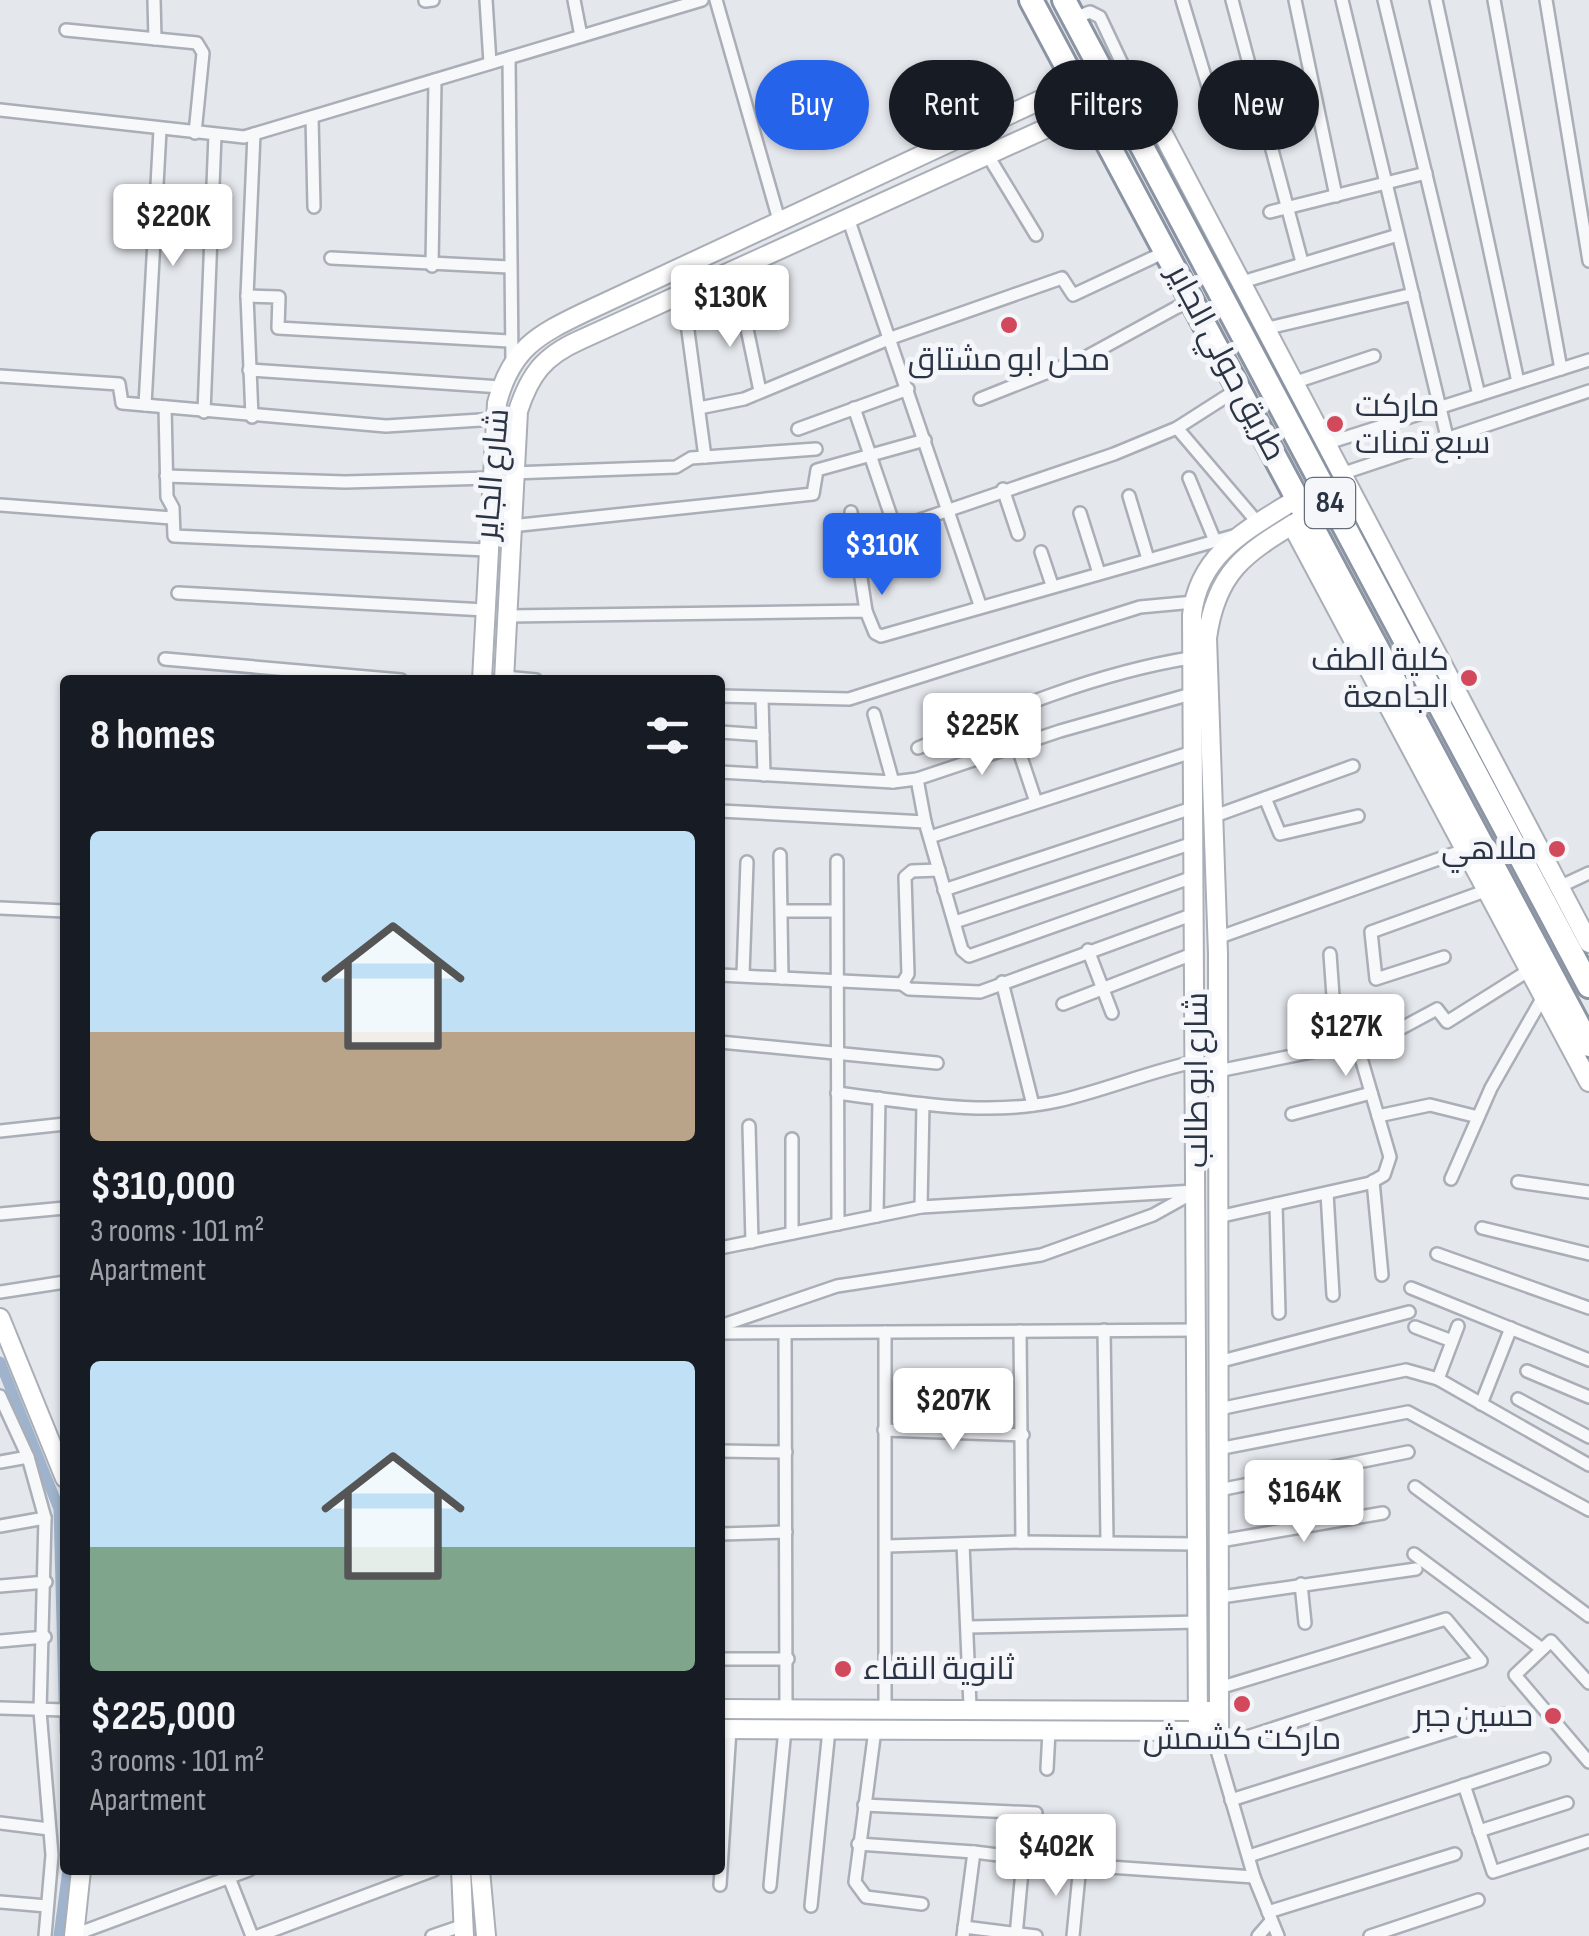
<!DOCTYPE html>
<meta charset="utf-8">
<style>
body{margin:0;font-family:"Sofia Sans Condensed",Cairo,sans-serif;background:#20242c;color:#f1f3f6;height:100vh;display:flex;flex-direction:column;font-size:38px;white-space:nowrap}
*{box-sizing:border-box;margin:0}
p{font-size:32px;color:#9ea1a6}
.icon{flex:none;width:55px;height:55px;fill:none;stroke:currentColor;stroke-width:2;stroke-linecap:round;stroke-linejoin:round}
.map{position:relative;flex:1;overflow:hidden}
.sheet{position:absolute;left:60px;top:675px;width:665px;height:1200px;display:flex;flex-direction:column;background:#171b24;border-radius:10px;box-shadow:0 2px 8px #0004}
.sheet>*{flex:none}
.top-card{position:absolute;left:755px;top:60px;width:682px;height:90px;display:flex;gap:20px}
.price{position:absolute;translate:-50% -85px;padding:0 22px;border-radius:10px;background:#fff;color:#222;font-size:32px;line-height:65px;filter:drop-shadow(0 2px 5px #0008)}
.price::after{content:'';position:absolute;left:50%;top:60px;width:30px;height:22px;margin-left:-15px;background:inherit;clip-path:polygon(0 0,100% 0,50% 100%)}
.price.active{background:#2563eb;color:#fff}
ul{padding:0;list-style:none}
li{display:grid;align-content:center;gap:20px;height:530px;padding:0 30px}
li span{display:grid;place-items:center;height:310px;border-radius:10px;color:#555}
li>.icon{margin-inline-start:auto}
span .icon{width:180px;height:180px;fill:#fffc;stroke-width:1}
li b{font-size:42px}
h2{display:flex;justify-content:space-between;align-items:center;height:120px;padding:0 30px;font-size:42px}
.tag{padding:0 35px;border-radius:45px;background:#171b24;box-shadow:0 2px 8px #0004;font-size:35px;line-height:90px}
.tag.active{background:#2563eb;color:#fff}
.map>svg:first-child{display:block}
</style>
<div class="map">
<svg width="1589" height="1936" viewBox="0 0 1589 1936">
<rect width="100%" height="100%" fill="#e4e7ec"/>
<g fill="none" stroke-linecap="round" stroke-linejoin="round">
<g stroke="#9fb4cc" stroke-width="11">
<polyline points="0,1362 59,1509 65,1732"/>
<polyline points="59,1936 68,1870"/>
</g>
<defs>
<g id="street">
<polyline points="154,0 155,39"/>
<polyline points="486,0 490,63"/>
<polyline points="574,0 581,36"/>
<polyline points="716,0 779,220"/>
<polyline points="1182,0 1216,113 1259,103"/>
<polyline points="1232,0 1302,262"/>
<polyline points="1295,0 1336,196"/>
<polyline points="1342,0 1447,437"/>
<polyline points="1384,0 1479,395"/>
<polyline points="1436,0 1518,382"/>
<polyline points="1494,0 1561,369"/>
<polyline points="1546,0 1589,261"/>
<polyline points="425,1 433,0"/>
<polyline points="1074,18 1090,12 1100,17 1134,89"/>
<polyline points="66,30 197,43 203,53 195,133"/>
<polyline points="509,58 512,361"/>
<polyline points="0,110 244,137 702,0"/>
<polyline points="312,117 314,207"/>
<polyline points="987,154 1036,235"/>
<polyline points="1270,212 1426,173"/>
<polyline points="848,218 980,605"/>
<polyline points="331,258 509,267"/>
<polyline points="432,266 435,80"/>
<polyline points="1239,283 1398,235"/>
<polyline points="683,294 705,457"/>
<polyline points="247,296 279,297 278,328 509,341"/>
<polyline points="741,300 760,391"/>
<polyline points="1264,329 1413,294"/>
<polyline points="249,370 501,387"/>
<polyline points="0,376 119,384 122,403 386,426 496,419"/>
<polyline points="1293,383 1374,356"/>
<polyline points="980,399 1086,357 1192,299"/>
<polyline points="145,405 160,130"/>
<polyline points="165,407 167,497 173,508 174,536 487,550"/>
<polyline points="699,408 744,399 891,338 1062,278 1073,295 1167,251"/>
<polyline points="854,408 895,528"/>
<polyline points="204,412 215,135"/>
<polyline points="252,417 247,296 254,134"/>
<polyline points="1177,428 1258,523"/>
<polyline points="798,429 908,389"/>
<polyline points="1325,444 1589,360"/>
<polyline points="512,473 676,467 691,458 816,449"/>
<polyline points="1341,474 1589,391"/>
<polyline points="166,476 345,482 490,478"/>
<polyline points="1189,478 1215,541"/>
<polyline points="1003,489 1018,534"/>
<polyline points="1129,496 1148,559"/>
<polyline points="0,505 172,518"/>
<polyline points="851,512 866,611"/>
<polyline points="1080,513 1099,573"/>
<polyline points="511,526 813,494 817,470 925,440"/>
<polyline points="858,541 1114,454 1177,428 1238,389"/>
<polyline points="1041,552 1052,585"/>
<polyline points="178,593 485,610"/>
<polyline points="506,616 866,611 875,633 881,636 1233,536"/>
<polyline points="165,659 401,680"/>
<polyline points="504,677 536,680"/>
<polyline points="720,696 849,699 1140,607 1194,602"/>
<polyline points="762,699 764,775"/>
<polyline points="1012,709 1022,743"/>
<polyline points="874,714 893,782"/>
<polyline points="720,732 763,735"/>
<polyline points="1017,745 1036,802"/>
<path d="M 918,748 C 1006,711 1096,673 1190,658"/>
<polyline points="720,772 893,782 917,779 1060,731 1191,694"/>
<polyline points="917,779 925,822"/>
<polyline points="1265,798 1280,834 1358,816"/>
<polyline points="720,811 925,822 962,950 969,956 1193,877"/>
<polyline points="1212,817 1353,766"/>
<polyline points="930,837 1192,752"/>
<polyline points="780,855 782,978"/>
<polyline points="837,861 838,1224"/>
<polyline points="1559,887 1589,873"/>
<polyline points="944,890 1192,808"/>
<polyline points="0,908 65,911"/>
<polyline points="782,911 836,911"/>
<polyline points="955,922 1193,843"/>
<polyline points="1217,938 1464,850"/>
<polyline points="1088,950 1112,1013"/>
<polyline points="1330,954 1335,1024 1350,1048"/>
<polyline points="1444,957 1376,979 1371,932 1485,891"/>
<polyline points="720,975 902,984 908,974 905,877 912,871 939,870"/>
<polyline points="743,975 747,862"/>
<polyline points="1002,982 1033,1105"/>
<polyline points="902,984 909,989 980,992 1194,914"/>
<polyline points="1063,1004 1195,953"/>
<polyline points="720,1042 937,1063"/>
<polyline points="1218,1071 1346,1045"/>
<path d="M 837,1093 C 909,1102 987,1117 1058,1101 C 1106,1090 1150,1071 1198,1061"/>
<polyline points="1292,1114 1371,1093"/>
<polyline points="1378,1116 1430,1105 1478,1117"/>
<polyline points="749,1126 752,1242"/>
<polyline points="0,1131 65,1124"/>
<polyline points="1451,1179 1491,1088 1543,997"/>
<polyline points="1373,1181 1382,1275"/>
<polyline points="1518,1182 1589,1192"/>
<polyline points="1327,1193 1333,1295"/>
<polyline points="1276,1204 1279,1313"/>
<polyline points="921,1207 923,1104"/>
<polyline points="0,1214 65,1208"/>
<polyline points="877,1216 879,1098"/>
<polyline points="1218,1217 1370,1183 1384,1175 1390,1157 1359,1051 1437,1009 1447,1022 1528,971"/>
<polyline points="1482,1228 1589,1254"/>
<polyline points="792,1233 792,1139"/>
<polyline points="720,1248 921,1207 1194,1191"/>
<polyline points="1437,1254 1589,1308"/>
<polyline points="1411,1288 1589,1360"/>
<polyline points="0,1292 65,1282"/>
<polyline points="720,1326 837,1286 1041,1255 1153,1215 1198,1190"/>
<polyline points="1415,1327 1452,1341"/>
<polyline points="1104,1330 1107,1541"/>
<polyline points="1020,1331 1022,1542"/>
<polyline points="720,1333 1197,1330"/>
<polyline points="785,1333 786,1709"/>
<polyline points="1218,1362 1409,1312"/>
<polyline points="1527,1371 1589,1397"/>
<polyline points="1438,1379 1458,1326"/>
<polyline points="0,1396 28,1457 45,1518 40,1711 52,1855 45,1936"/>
<polyline points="1518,1399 1589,1437"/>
<polyline points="1481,1404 1511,1328"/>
<polyline points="1219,1409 1406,1370 1438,1379 1589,1465"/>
<polyline points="884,1430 1023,1435"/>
<polyline points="1218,1449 1408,1412 1589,1510"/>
<polyline points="720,1451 786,1452"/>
<polyline points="0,1462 28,1457"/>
<polyline points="1415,1487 1589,1616"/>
<polyline points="1219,1490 1408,1452"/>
<polyline points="0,1526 45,1518"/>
<polyline points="720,1534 786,1532"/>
<polyline points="1220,1541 1383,1513"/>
<polyline points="963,1544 970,1706"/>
<polyline points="887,1546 1022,1542 1196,1544"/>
<polyline points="1414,1554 1542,1649"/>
<polyline points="1301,1584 1305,1623"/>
<polyline points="0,1586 46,1582"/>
<polyline points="1221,1597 1416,1569"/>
<polyline points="968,1627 1199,1622"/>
<polyline points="0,1641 45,1637"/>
<polyline points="720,1659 788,1659"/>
<polyline points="1589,1683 1551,1641 1515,1675 1589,1762"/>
<polyline points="0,1708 65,1710"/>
<polyline points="885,1710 885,1332"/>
<polyline points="875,1730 855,1882 866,1897 922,1904"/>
<polyline points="1214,1740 1254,1877 1278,1936"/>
<polyline points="1216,1747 1481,1661 1446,1619 1219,1688"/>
<polyline points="1047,1769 1049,1731"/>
<polyline points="1464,1785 1493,1872 1589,1841"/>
<polyline points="1231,1800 1504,1714"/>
<polyline points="864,1805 1036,1813"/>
<polyline points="0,1823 49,1829"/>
<polyline points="1479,1831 1567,1803"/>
<polyline points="858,1844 974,1852"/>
<polyline points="1249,1856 1544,1759"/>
<polyline points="226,1870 252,1936"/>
<polyline points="720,1885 730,1729"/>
<polyline points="770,1886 785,1729"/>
<polyline points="0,1902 47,1906"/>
<polyline points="811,1906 829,1730"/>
<polyline points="1268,1912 1455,1854"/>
<polyline points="964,1927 1036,1936"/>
<polyline points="74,1935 249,1870"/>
<polyline points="258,1936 434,1870"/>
<polyline points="432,1936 464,1925"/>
<polyline points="963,1936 974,1852 1080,1865 1254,1877"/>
<polyline points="1016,1936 1023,1860"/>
<polyline points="1073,1936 1080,1865"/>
<polyline points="1258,1936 1271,1921"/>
<polyline points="1370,1936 1478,1900"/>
</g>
<g id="secondary">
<polyline points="1112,90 1134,89 1143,96 1589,943"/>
<polyline points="1292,525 1589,1082"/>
<path d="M 482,680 L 497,403 C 511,349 537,335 585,312 L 1077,83"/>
<path d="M 504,680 L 518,411 C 530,374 544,356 580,340 L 1091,108"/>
<polyline points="0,1318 65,1478"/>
<polyline points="720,1709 1209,1711"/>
<path d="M 720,1729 L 1198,1731 L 1219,1727 L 1218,954 L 1207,638 C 1217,566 1250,551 1308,515"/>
<path d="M 1198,1731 L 1192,615 C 1199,552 1249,529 1298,498"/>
<polyline points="461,1870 464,1936"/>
<polyline points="480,1870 486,1936"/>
<polyline points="74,1936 81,1870"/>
</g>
<g id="highway">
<polyline points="1031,0 1589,1045"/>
<polyline points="1064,0 1589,986"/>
</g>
</defs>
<use href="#street" stroke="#a9aeb7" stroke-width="16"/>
<use href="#secondary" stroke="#a9aeb7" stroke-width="22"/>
<use href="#highway" stroke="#8b94a3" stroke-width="28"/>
<use href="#street" stroke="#f7f8fa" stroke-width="11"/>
<use href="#secondary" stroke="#fff" stroke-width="18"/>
<use href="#highway" stroke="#fff" stroke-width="22"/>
</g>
<g fill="#d1495b" stroke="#f4f6f9" stroke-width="4">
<circle cx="1009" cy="325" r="10"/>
<circle cx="1335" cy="424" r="10"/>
<circle cx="1469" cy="678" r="10"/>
<circle cx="1557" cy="849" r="10"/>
<circle cx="843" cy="1669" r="10"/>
<circle cx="1242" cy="1704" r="10"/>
<circle cx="1553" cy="1716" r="10"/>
</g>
<g text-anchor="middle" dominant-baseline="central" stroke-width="10" stroke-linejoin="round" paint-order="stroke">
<rect fill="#f4f6f9" stroke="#676e7b" stroke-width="2.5" x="1305" y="478" width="50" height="50" rx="8"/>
<g font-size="30" font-weight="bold" fill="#2b3445">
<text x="1330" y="503">84</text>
</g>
<g font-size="32" fill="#2b3445" stroke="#f4f6f9" text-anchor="end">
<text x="1009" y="360" text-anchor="middle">محل ابو مشتاق</text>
<text x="1355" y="406" text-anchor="start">ماركت<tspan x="1355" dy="37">سبع تمنات</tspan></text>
<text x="1449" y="660">كلية الطف<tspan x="1449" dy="37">الجامعة</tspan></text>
<text x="1537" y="849">ملاهي</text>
<text x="863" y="1669" text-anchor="start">ثانوية النقاء</text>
<text x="1533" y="1716">حسين جبر</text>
<text x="1242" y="1739" text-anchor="middle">ماركت كشمش</text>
</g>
<g font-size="32" fill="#2b3445" stroke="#f4f6f9">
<text transform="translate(1226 363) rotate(62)">طريق حولي الجاير</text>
<text transform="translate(493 474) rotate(-85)">شارع الجاير</text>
<text transform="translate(1197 1080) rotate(-90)">شارع ابو طالب</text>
</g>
</g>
</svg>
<b class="price" style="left:173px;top:269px">$220K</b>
<b class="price" style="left:730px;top:350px">$130K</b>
<b class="price active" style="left:882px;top:598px">$310K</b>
<b class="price" style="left:982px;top:778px">$225K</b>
<b class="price" style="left:1346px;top:1079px">$127K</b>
<b class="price" style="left:953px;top:1453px">$207K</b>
<b class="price" style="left:1304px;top:1545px">$164K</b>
<b class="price" style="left:1056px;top:1899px">$402K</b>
<div class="top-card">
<a class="tag active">Buy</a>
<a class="tag">Rent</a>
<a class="tag">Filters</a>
<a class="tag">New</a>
</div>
<section class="sheet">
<h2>8 homes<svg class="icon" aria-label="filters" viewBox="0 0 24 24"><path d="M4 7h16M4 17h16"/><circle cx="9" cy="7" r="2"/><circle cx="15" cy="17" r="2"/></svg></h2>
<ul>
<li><span style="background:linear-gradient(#bfe0f5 65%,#b9a48a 0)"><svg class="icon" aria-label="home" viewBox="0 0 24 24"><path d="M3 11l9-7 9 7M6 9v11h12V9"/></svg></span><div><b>$310,000</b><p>3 rooms · 101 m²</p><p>Apartment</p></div></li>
<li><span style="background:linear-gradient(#bfe0f5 60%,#7fa58c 0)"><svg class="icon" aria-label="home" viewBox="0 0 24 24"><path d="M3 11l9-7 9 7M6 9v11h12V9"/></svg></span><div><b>$225,000</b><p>3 rooms · 101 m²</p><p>Apartment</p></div></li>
</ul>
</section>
</div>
